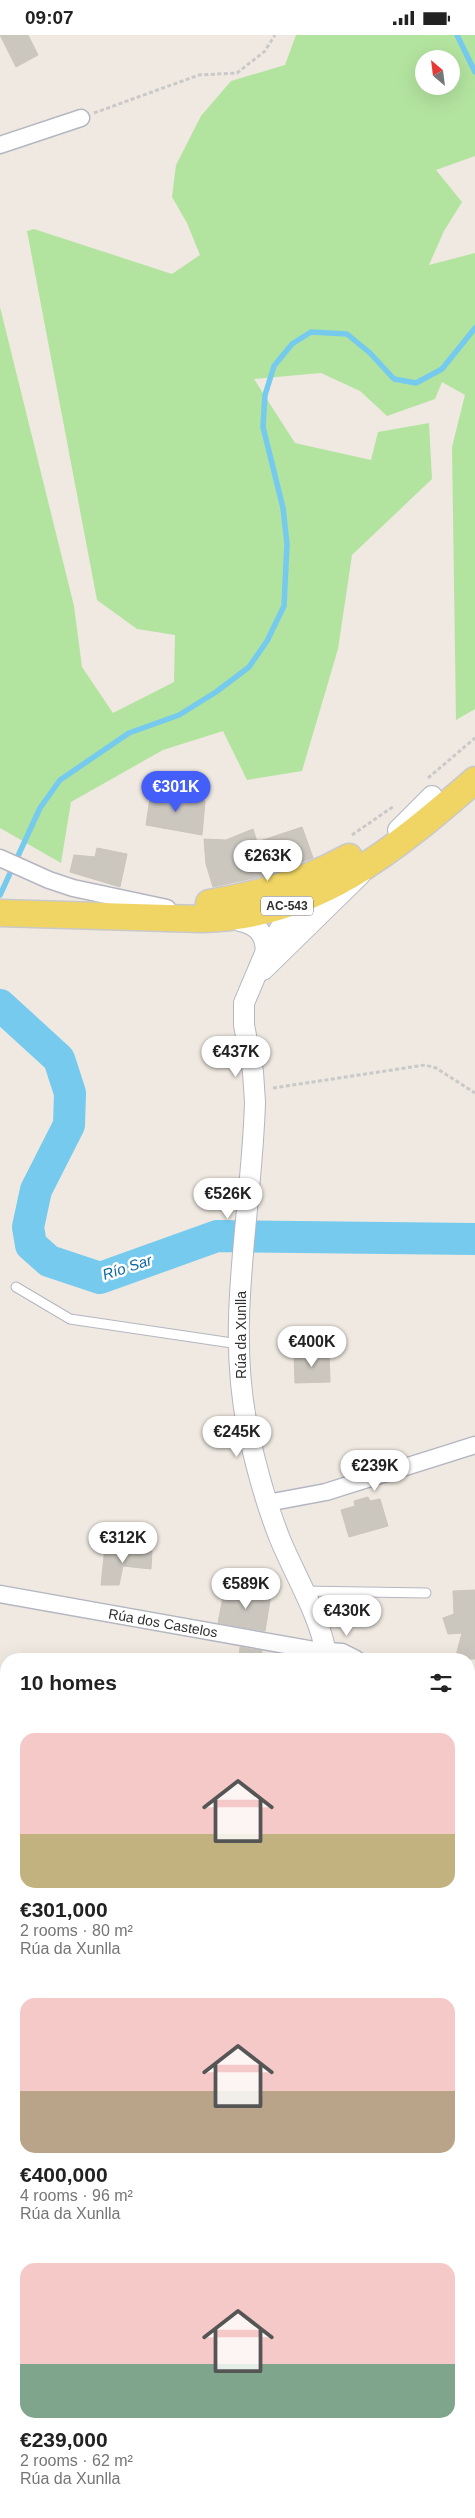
<!DOCTYPE html>
<meta charset="utf-8">
<style>
body{margin:0;font-family:Arial,sans-serif;background:#f2f2f2;color:#222;height:100vh;display:flex;flex-direction:column;font-size:19px;white-space:nowrap}
*{box-sizing:border-box;margin:0}
p{font-size:16px;color:#767676}
.icon{flex:none;width:28px;height:28px;fill:none;stroke:currentColor;stroke-width:2;stroke-linecap:round;stroke-linejoin:round}
.map{position:relative;flex:1;overflow:hidden}
.drawer{position:absolute;left:0px;top:1618px;width:475px;height:866px;display:flex;flex-direction:column;background:#fff;border-radius:20px 20px 0 0;box-shadow:0 5px 20px #0002}
.drawer>*{flex:none}
.needle{width:32px;rotate:332deg}
.fabs{position:absolute;left:415px;top:15px;display:grid;gap:10px}
.fabs a{display:grid;place-items:center;width:45px;height:45px;border-radius:50%;background:#fff;box-shadow:0 5px 20px #0002;font-size:25px}
.price{position:absolute;translate:-50% -42px;padding:0 11px;border-radius:18px;background:#fff;color:#222;font-size:16px;line-height:32px;filter:drop-shadow(0 1px 2px #0008)}
.price::after{content:'';position:absolute;left:50%;top:30px;width:15px;height:11px;margin-left:-8px;background:inherit;clip-path:polygon(0 0,100% 0,50% 100%)}
.price.current{background:#445ef9;color:#fff}
ul{padding:0;list-style:none}
li{display:grid;align-content:center;gap:10px;height:265px;padding:0 20px}
li span{display:grid;place-items:center;height:155px;border-radius:15px;color:#555}
li>.icon{margin-inline-start:auto}
span .icon{width:90px;height:90px;fill:#fffc;stroke-width:1}
li b{font-size:21px}
h2{display:flex;justify-content:space-between;align-items:center;height:60px;padding:0 20px;font-size:21px}
.status{display:flex;justify-content:space-between;align-items:center;height:35px;padding:0 25px;background:#fff;direction:ltr}
.status svg{height:14px;fill:currentColor}
.map>svg:first-child{display:block}
</style>
<div class="status"><b>09:07</b><svg viewBox="0 0 49 12"><path d="M0 12V9h3v3zM5 12V6h3v6zM10 12V3h3v9zM15 12V0h3v12zM26 1h20v11H26zM47 4h2v5h-2z"/></svg></div>
<div class="map">
<svg width="475" height="2483" viewBox="0 0 475 2483">
<rect width="100%" height="100%" fill="#efe9e1"/>
<path fill="#b3e49f" fill-rule="evenodd" d="M 296,0 L 475,0 L 475,121 L 436,135 L 462,167 L 444,196 L 429,230 L 475,218 L 475,674 L 456,685 L 452,412 L 465,360 L 442,347 L 435,364 L 387,381 L 360,356 L 321,338 L 254,344 L 295,408 L 371,425 L 378,397 L 429,388 L 432,444 L 352,520 L 338,614 L 302,736 L 247,745 L 223,696 L 163,715 L 71,767 L 61,828 L 0,793 L 0,272 L 74,571 L 82,632 L 113,678 L 174,647 L 175,600 L 137,594 L 97,565 L 27,196 L 34,194 L 172,239 L 200,220 L 187,188 L 172,162 L 176,130 L 201,81 L 231,46 L 285,30 ZM 424,24 L 451,24 L 451,51 L 424,51 Z"/>
<g fill="none" stroke-linecap="round" stroke-linejoin="round">
<g stroke="#76caee" stroke-width="5.5">
<polyline points="457,0 475,37"/>
<polyline points="0,860 40,773 60,745 129,698 179,680 216,657 249,632 267,606 284,571 287,509 283,473 263,392 265,360 274,331 292,309 311,297 347,299 370,318 394,344 416,348 442,334 475,293"/>
</g>
<polyline stroke="#76caee" stroke-width="32" points="0,970 59,1024 70,1058 69,1090 36,1155 28,1192 31,1210 49,1226 100,1243 217,1201 475,1204"/>
</g>
<g fill="#cbc7bf" stroke="#cbc5ba">
<polygon points="0,0 28,0 38,20 16,32"/>
<polygon points="151,757 205,766 202,800 146,790"/>
<polygon points="302,792 313,823 259,842 213,852 206,829 204,804 226,805 253,794 257,807"/>
<polygon points="97,813 127,819 120,852 70,837 74,820 95,822"/>
<polygon points="329,1317 330,1347 295,1348 294,1319"/>
<polygon points="368,1462 370,1466 380,1464 388,1491 349,1502 341,1475 355,1471 354,1466"/>
<polygon points="105,1512 121,1516 152,1516 151,1534 123,1531 119,1550 101,1550"/>
<polygon points="243,1554 271,1559 265,1596 218,1588 223,1562 240,1564"/>
<polygon points="475,1555 475,1624 455,1624 462,1598 448,1599 443,1583 454,1579 453,1556"/>
<polygon points="240,1612 262,1616 261,1624 239,1624"/>
</g>
<g fill="none" stroke-linecap="round" stroke-linejoin="round">
<defs>
<g id="service">
<polyline points="16,1252 70,1284 239,1309"/>
<polyline points="303,1556 426,1558"/>
<polyline points="274,2483 275,2478"/>
</g>
<g id="minor">
<polyline points="0,110 81,83"/>
<polyline points="0,823 49,845 73,853 167,873"/>
<polyline points="267,1468 326,1457 475,1410"/>
<polyline points="0,1559 314,1615 342,1617 356,1624"/>
<polyline points="469,1677 475,1681"/>
<polyline points="469,2446 475,2444"/>
<polyline points="324,2483 352,2478"/>
</g>
<g id="tertiary">
<polyline points="398,795 432,761"/>
<polyline points="287,870 293,886 306,886 314,880 310,865 294,858"/>
<path d="M 289,880 L 266,916 L 244,968 L 244,990 L 253,1037 L 255,1067 C 252,1177 225,1287 248,1395 C 256,1432 266,1469 280,1504 C 296,1543 321,1582 327,1624"/>
<path d="M 240,886 C 258,890 265,899 266,916"/>
<polyline points="263,935 360,840"/>
<polyline points="32,2483 34,2478"/>
</g>
<g id="primary">
<path d="M 209,868 C 259,860 304,847 349,822"/>
<path d="M 0,878 L 201,884 C 315,882 393,816 475,745"/>
</g>
</defs>
<use href="#service" stroke="#b4b6c1" stroke-width="11"/>
<use href="#minor" stroke="#b4b6c1" stroke-width="19"/>
<use href="#tertiary" stroke="#b4b6c1" stroke-width="22"/>
<use href="#primary" stroke="#c9c9c9" stroke-width="29"/>
<g stroke="#c9c9c9" stroke-width="3" stroke-dasharray="4 2.5" stroke-linecap="butt">
<polyline points="94,78 199,40 237,38 265,16 275,0"/>
<polyline points="428,743 475,703"/>
<polyline points="352,800 394,771"/>
<polyline points="273,1053 425,1030 436,1033 475,1058"/>
</g>
<use href="#service" stroke="#fff" stroke-width="9"/>
<use href="#minor" stroke="#fff" stroke-width="16"/>
<use href="#tertiary" stroke="#fff" stroke-width="20"/>
<use href="#primary" stroke="#f0d564" stroke-width="26"/>
</g>
<g text-anchor="middle" dominant-baseline="central" stroke-width="5" stroke-linejoin="round" paint-order="stroke">
<rect fill="#fff" stroke="#6d6d6d" stroke-width="1" x="261" y="861.5" width="52" height="19" rx="4"/>
<g font-size="12" font-weight="bold" fill="#2e2e2e">
<text x="287" y="871">AC-543</text>
</g>
<g font-size="14" fill="#2e2e2e" stroke="#fff">
<text transform="translate(241 1300) rotate(-90)">Rúa da Xunlla</text>
<text transform="translate(163 1588) rotate(10)">Rúa dos Castelos</text>
</g>
<g font-size="15" font-style="italic" fill="#0f69a1" stroke="#fff">
<text transform="translate(127 1232) rotate(-18)">Río Sar</text>
</g>
</g>
</svg>
<div class="fabs">
<a><svg class="needle" viewBox="-14 -14 28 28"><path d="M0-13l5 13h-10z" fill="#e53935"/><path d="M0 13l5-13h-10z" fill="#767676"/></svg></a>
</div>
<b class="price current" style="left:176px;top:778px">€301K</b>
<b class="price" style="left:268px;top:847px">€263K</b>
<b class="price" style="left:236px;top:1043px">€437K</b>
<b class="price" style="left:228px;top:1185px">€526K</b>
<b class="price" style="left:312px;top:1333px">€400K</b>
<b class="price" style="left:237px;top:1423px">€245K</b>
<b class="price" style="left:375px;top:1457px">€239K</b>
<b class="price" style="left:123px;top:1529px">€312K</b>
<b class="price" style="left:246px;top:1575px">€589K</b>
<b class="price" style="left:347px;top:1602px">€430K</b>
<section class="drawer">
<h2>10 homes<svg class="icon" aria-label="filters" viewBox="0 0 24 24"><path d="M4 7h16M4 17h16"/><circle cx="9" cy="7" r="2"/><circle cx="15" cy="17" r="2"/></svg></h2>
<ul>
<li><span style="background:linear-gradient(#f6c9c9 65%,#c2b280 0)"><svg class="icon" aria-label="home" viewBox="0 0 24 24"><path d="M3 11l9-7 9 7M6 9v11h12V9"/></svg></span><div><b>€301,000</b><p>2 rooms · 80 m²</p><p>Rúa da Xunlla</p></div></li>
<li><span style="background:linear-gradient(#f6c9c9 60%,#b9a48a 0)"><svg class="icon" aria-label="home" viewBox="0 0 24 24"><path d="M3 11l9-7 9 7M6 9v11h12V9"/></svg></span><div><b>€400,000</b><p>4 rooms · 96 m²</p><p>Rúa da Xunlla</p></div></li>
<li><span style="background:linear-gradient(#f6c9c9 65%,#7fa58c 0)"><svg class="icon" aria-label="home" viewBox="0 0 24 24"><path d="M3 11l9-7 9 7M6 9v11h12V9"/></svg></span><div><b>€239,000</b><p>2 rooms · 62 m²</p><p>Rúa da Xunlla</p></div></li>
</ul>
</section>
</div>
